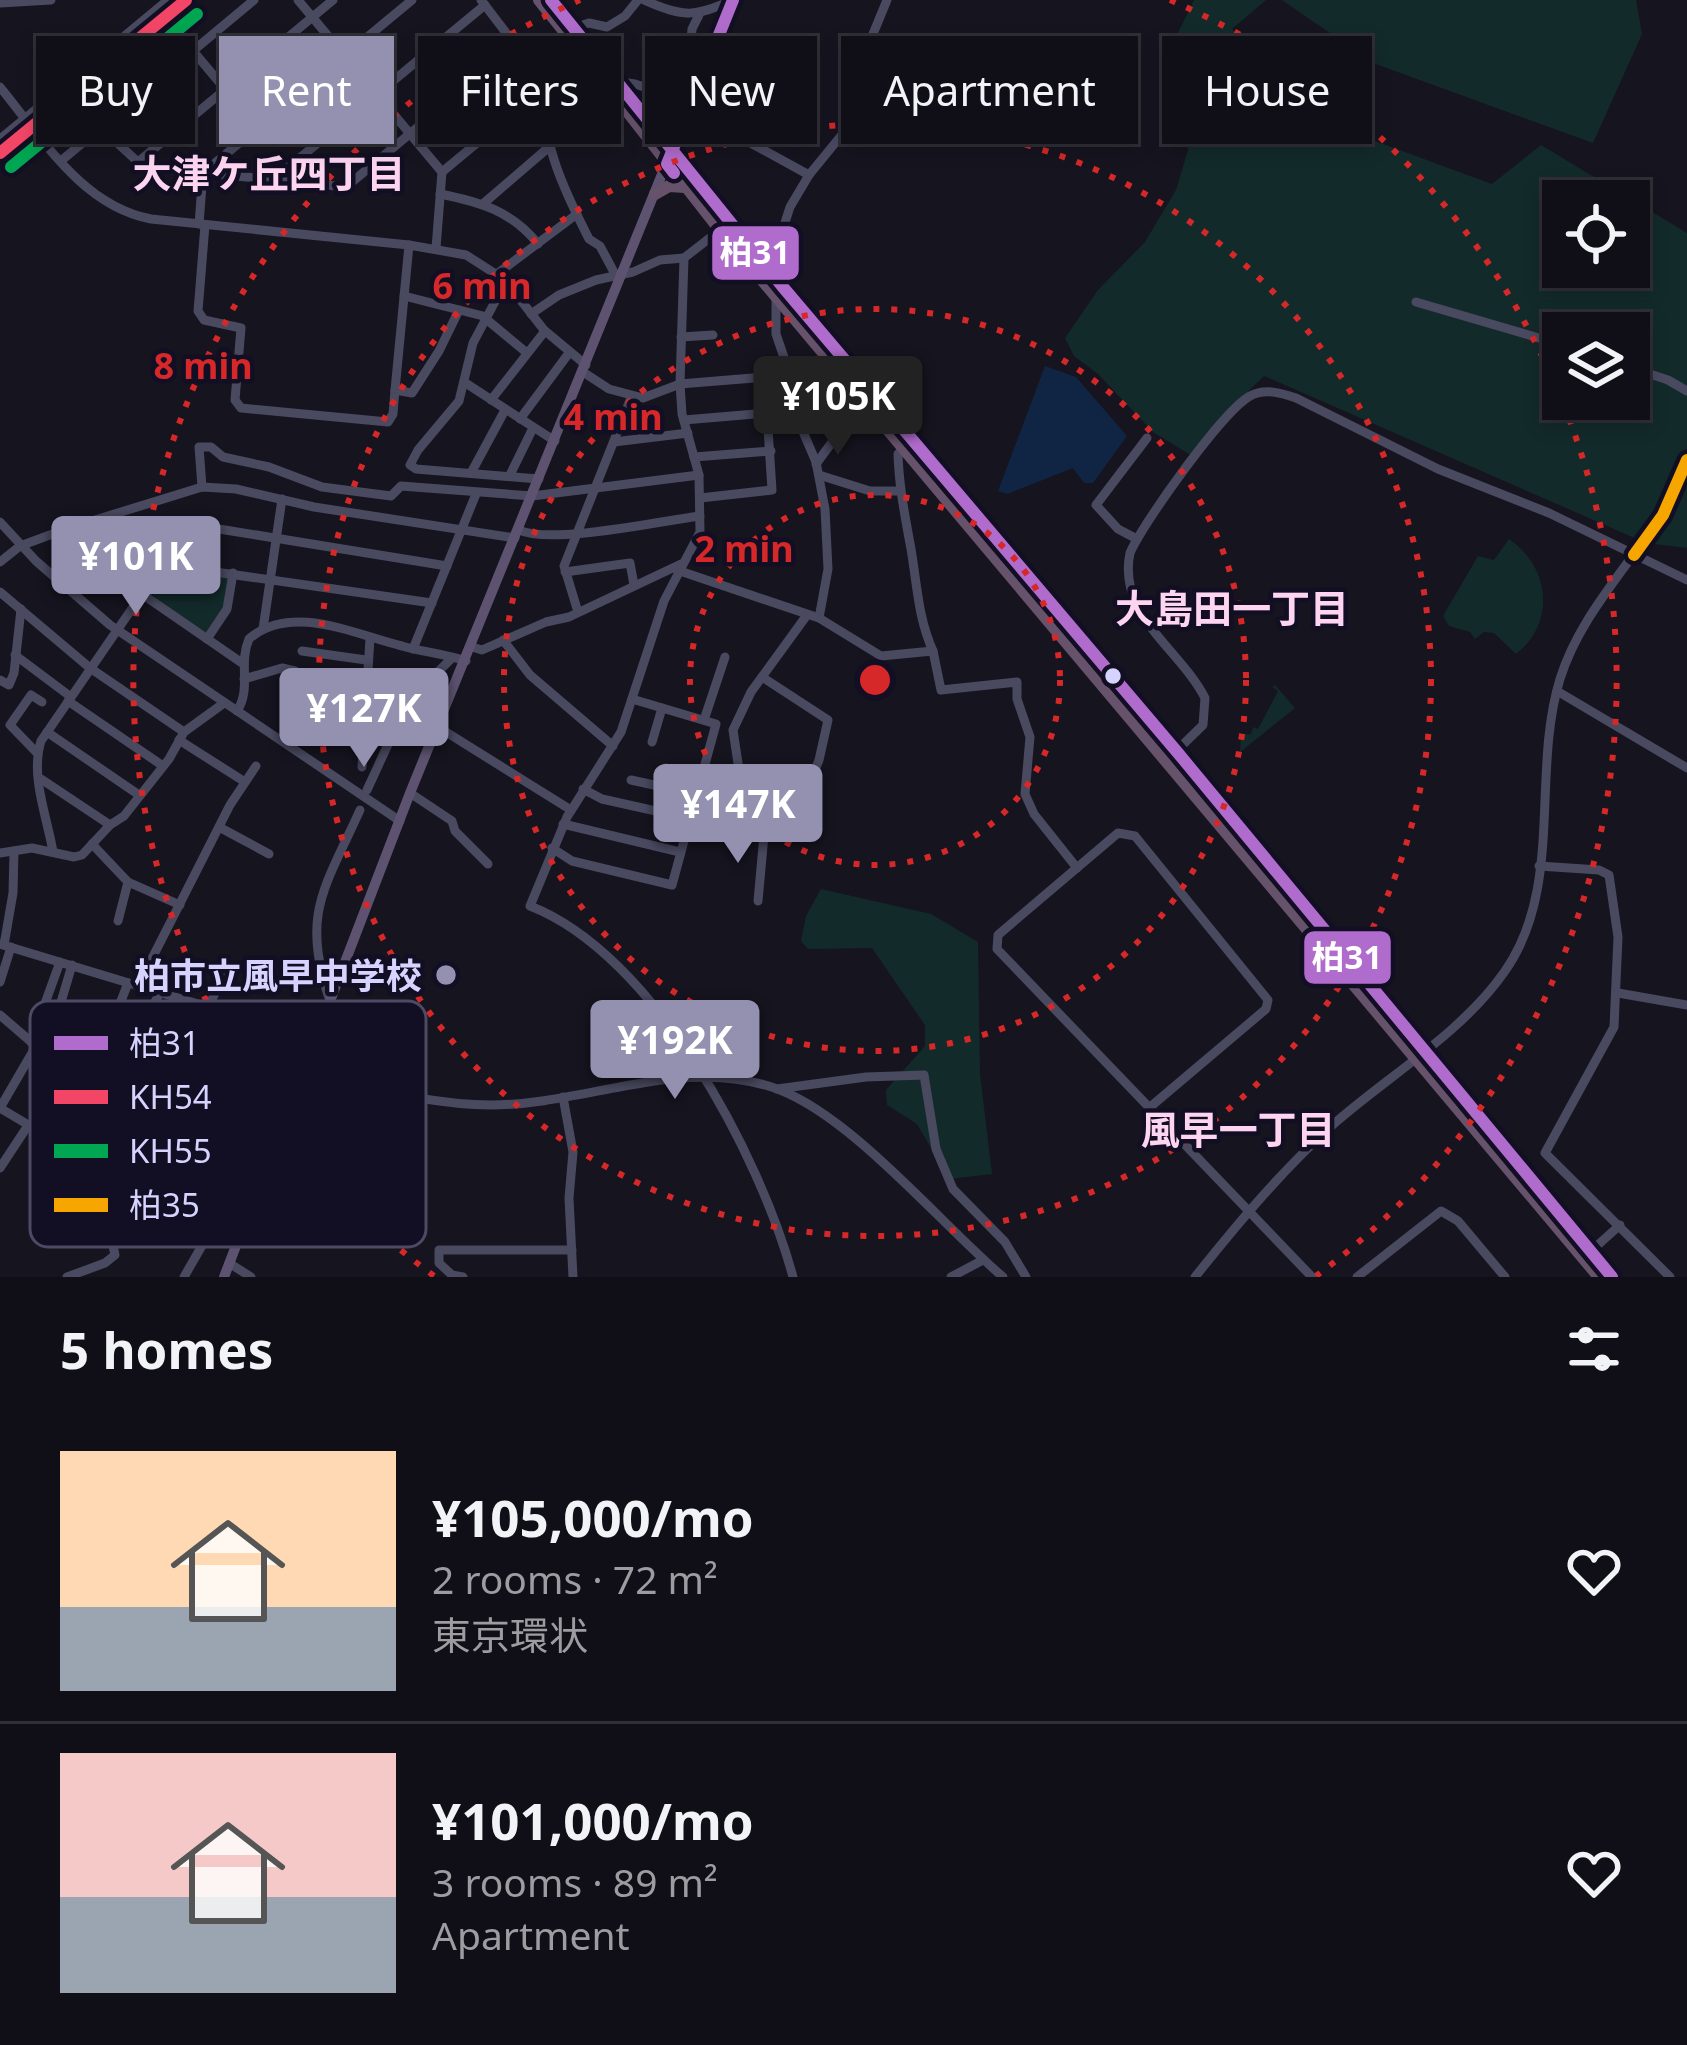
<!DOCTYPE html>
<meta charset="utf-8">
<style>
body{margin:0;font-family:"Noto Sans","Noto Sans JP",sans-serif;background:#191820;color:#f1f3f6;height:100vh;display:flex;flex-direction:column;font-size:45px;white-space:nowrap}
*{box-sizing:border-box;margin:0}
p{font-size:39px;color:#9c9ca1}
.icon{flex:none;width:66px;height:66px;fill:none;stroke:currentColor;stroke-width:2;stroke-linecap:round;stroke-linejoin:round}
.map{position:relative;height:1277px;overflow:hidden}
.details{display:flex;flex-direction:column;background:#100f17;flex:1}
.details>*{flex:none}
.banner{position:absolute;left:36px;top:36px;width:1617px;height:108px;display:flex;gap:24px}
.fabs{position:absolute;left:1542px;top:180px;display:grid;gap:24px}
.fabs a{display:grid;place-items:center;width:108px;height:108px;border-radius:0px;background:#100f17;box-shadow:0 6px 18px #0003,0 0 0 3px #302f36;font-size:60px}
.price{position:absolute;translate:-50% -102px;padding:0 27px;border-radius:12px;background:#9390b0;color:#fff;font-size:39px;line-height:78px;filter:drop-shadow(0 3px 6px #0008)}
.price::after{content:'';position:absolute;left:50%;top:72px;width:36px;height:27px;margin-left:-18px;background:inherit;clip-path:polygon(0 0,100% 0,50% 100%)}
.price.active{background:#222;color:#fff}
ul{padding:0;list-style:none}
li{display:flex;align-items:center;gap:36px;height:300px;padding:0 60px}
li+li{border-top:3px solid #302f36}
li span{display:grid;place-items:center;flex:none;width:336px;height:240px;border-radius:0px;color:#555}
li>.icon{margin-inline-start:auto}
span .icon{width:144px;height:144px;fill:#fffc;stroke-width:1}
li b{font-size:51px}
h2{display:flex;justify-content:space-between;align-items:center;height:144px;padding:0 60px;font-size:51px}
.tag{padding:0 42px;border-radius:0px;background:#100f17;box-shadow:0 6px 18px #0003,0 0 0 3px #302f36;font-size:42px;line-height:108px}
.tag.active{background:#9390b0;color:#fff}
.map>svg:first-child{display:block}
</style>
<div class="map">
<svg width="1687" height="1277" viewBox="0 0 1687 1277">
<rect width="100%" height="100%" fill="#16141f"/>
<g fill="#132a2a" fill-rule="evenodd">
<path d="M 1194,0 L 1266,0 L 1232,29 L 1256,52 L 1353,94 L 1356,134 L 1492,184 L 1541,145 L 1687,233 L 1687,548 L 1646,543 L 1264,376 L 1230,409 L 1192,456 L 1153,432 L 1098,374 L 1074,356 L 1065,338 L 1098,290 L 1145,242 L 1176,190 L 1188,150 L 1177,35 ZM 1563,201 L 1629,201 L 1629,267 L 1563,267 ZM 1563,333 L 1629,333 L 1629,399 L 1563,399 Z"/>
<polygon points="1282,0 1636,0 1642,34 1593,143 1373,63"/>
<path d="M 1509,539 C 1549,566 1557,622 1516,654 L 1494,633 L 1484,632 L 1475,639 L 1470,632 L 1449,626 L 1443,616 L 1478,556 L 1494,560 Z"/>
<polygon points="202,577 229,577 225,609 207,635 152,595"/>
<polygon points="1275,685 1295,708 1240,752 1241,735 1251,734 1253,727 1258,729 1278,691 1272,687"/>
<polygon points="821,889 931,914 978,942 980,1074 992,1174 949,1179 917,1124 887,1105 886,1090 925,1046 925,1025 872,948 808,949 801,941 806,916"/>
</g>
<polygon fill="#102544" points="1045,366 1076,377 1127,436 1093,483 1084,483 1073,468 1007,494 998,491"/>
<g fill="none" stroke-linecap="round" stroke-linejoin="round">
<g stroke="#494960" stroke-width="9">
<polyline points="298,0 442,172 436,248"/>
<path d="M 644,0 C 683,18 695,17 733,0"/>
<polyline points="0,3 51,0"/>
<polyline points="573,28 589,23 607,27 625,16 638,0"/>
<polyline points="193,51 258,128"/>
<path d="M 541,74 C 543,145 558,177 589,239 L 600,246 L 615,274"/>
<polyline points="513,77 548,74 602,80"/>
<polyline points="613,81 635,84 687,101"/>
<path d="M 0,87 C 42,138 82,206 151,219 L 409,245 L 466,255 L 505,280 L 544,330 L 586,365"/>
<polyline points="686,100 692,29 699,15"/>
<polyline points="692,105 727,130 809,175"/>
<polyline points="101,128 138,162 165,169 346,187 509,51"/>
<polyline points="0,139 168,0"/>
<polyline points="0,153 186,0"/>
<polyline points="62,160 254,0"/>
<polyline points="138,162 333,0"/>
<polyline points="442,172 518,109 507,34 481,0"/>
<polyline points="273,180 485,5"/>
<path d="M 440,194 C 480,202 512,211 538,244"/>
<polyline points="484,203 549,147"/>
<polyline points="199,224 203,173 412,0"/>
<polyline points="205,225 198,311 204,320 241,328 235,400 241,408 388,422 393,414 395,390"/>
<path d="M 720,230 L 684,258 L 680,384 L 682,414 L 699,475 L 700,532 L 664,601 L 621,732 L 567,817 L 530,906 C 654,954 760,1155 793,1277"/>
<polyline points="742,239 749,234 782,232 790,207 809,175 849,126 866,51 887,0"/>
<polyline points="409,245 395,390 412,393 439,351 459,310"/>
<polyline points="498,273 577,214"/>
<polyline points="772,274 777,269 782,232"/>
<polyline points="506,281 473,343 459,401 418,450 410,465 416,469 539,479"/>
<polyline points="404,296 487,317"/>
<polyline points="776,296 776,334 789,372 795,413 816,462 825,509 828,569 819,618"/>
<polyline points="1416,302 1563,345"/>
<polyline points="531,314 559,295 596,280 633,272 660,260 684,258"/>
<polyline points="486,319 527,353"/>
<polyline points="681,337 713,335"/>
<polyline points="1629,367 1668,380 1687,391"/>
<polyline points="583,372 609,389 643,398 680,384 790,375"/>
<polyline points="464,382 555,441"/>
<polyline points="491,400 545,331"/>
<polyline points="520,419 569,353"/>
<polyline points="684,420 767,413 772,490 700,498"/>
<polyline points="614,442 688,433"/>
<path d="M 904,448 L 898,454 C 899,487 905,516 911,549 C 917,584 918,618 933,651"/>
<polyline points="694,457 771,451"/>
<polyline points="816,464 863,400"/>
<polyline points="471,473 505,410"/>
<polyline points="510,475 533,428"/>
<polyline points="819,475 870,491 899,491"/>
<polyline points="202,487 199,447 211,447 223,457 269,467 322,487 391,496 401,486 532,496 699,475"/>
<polyline points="0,522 36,561 110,625 400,821"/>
<polyline points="66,529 142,594 242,663"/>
<path d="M 519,530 C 551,545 660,521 700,516"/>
<polyline points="1137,539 1118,529 1096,505 1147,438"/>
<polyline points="98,560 196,531 219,529 447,566"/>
<polyline points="0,562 20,546 66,529 202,487 236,489 314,507 515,538"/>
<polyline points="677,570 819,618 881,656 933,651 941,690 1017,682 1017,699 1030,737 1025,794 1034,814 1077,868"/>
<polyline points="565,572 630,563 634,585"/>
<polyline points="0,592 90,668 184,732"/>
<polyline points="578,612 564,566 631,398"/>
<polyline points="263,629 282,499"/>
<polyline points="207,639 227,609 233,573"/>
<polyline points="503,640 530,675 613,746"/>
<polyline points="472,647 482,650 546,622 569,617 681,564"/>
<polyline points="413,649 476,494"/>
<polyline points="302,651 366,660"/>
<polyline points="15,655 71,697"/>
<polyline points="244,679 282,668 295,671 295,685 368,699"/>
<polyline points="0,680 9,685 14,673 21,609"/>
<polyline points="1557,691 1687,768"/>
<polyline points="68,701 163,766"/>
<path d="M 237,711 C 252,688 238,664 249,639 C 291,602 356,635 402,646 C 423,652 445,654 466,661"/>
<polyline points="704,720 725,657"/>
<polyline points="438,727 571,810"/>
<polyline points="47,732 139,795"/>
<polyline points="179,740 245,782"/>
<polyline points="652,742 662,708"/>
<polyline points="37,753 10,725 31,695 42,702"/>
<path d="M 1167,760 L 1203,725 L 1205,698 C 1180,649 1117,615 1130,553 C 1143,523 1222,412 1250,396 C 1265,388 1281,393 1296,398 L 1438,469 L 1549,513 L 1687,580"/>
<polyline points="362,767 370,638"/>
<polyline points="666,768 700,777"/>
<polyline points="41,779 110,825"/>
<polyline points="631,780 695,794"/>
<polyline points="583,789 602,799 764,835 758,901"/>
<polyline points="367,790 408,701 452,658"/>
<polyline points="410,793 452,821 455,831 488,864"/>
<polyline points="744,810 795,820 819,760 828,720 762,677"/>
<polyline points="563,824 680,852"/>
<polyline points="219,827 269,854"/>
<polyline points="748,830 733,730 751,692 807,615"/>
<polyline points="92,844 128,882 180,905"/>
<polyline points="552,848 572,861 672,885 716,724 632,699"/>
<path d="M 53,852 C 47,816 30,776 41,741 L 142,594 L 174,579 L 208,571 L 432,603"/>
<polyline points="0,853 32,848 74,857 82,855 110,825 124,816 169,759 184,732 224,703"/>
<polyline points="1539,866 1599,870 1609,875 1618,937 1614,1027 1545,1153 1670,1277"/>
<polyline points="118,921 128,882"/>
<polyline points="0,944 208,1007 231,1011 325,1013"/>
<polyline points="4,945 13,893 14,851"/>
<polyline points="0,982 11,947"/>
<polyline points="138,986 230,805 256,766"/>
<polyline points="160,993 113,1076 138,1088 181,1010"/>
<polyline points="1618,993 1687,1005"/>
<path d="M 330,1001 C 300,914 325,888 360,810"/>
<polyline points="179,1007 189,1024 218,1047 239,1012"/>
<polyline points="208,1007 226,972"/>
<polyline points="0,1015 36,1046 0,1108"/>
<polyline points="107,1037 128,983"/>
<polyline points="31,1042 60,962"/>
<polyline points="36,1046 48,1046 72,965"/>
<path d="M 302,1073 C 363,1086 429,1105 491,1105 C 586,1105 686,1054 780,1090 C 854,1119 940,1223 1003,1277"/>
<polyline points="777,1089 866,1077 924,1075 936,1149 953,1189 1005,1242 1026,1277"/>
<polyline points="563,1097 573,1152 569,1198 573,1277"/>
<polyline points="0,1108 69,1149 165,1174 222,1211"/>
<polyline points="1149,1108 1266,1009 1268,1000 1135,836 1118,833 998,935 997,949 1312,1277"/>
<polyline points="170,1148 176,1144 243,1176"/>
<polyline points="179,1164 233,1192"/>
<polyline points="0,1168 27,1127"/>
<polyline points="159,1172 170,1148 162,1144 174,1113 256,1152"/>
<polyline points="55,1203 73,1150"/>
<polyline points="1590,1252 1620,1225"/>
<polyline points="229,1263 251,1277"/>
<polyline points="67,1277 105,1263 115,1255 110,1231 134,1166"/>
<polyline points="184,1277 278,1113 286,1116"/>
<polyline points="463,1277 452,1275 439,1263 439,1250 572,1250"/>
<polyline points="951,1277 983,1260"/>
<path d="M 1195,1277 C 1239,1222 1283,1169 1336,1122 C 1391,1074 1463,1032 1505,971 C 1564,887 1531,773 1560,679 C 1586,596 1659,542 1687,460"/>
<polyline points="1357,1277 1441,1211 1458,1221 1505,1277"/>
</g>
<polyline stroke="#5d5371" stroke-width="10" points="224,1277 410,793 733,0"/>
<g stroke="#67526c" stroke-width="12">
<polyline points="539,0 567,35"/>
<path d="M 551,0 C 752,258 967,503 1178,753 C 1324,926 1464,1105 1612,1277"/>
<polyline points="602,79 720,230 1599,1277"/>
<polyline points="652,129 674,131 683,123"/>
<polyline points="655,194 669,186 685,187"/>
</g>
<defs>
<g id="bus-1">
<polyline points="551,0 782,286 1178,753 1612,1277"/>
<polyline points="674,173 667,164 733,0"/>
</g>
<polyline id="bus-2" points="0,153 186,0"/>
<polyline id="bus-3" points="11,167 197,14"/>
<polyline id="bus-4" points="1634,555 1663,515 1687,460"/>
</defs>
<use href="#bus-1" stroke="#120f24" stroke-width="21"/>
<use href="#bus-2" stroke="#120f24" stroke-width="21"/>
<use href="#bus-3" stroke="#120f24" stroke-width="21"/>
<use href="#bus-4" stroke="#120f24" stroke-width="21"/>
<use href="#bus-1" stroke="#b06ccc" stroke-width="12"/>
<use href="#bus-2" stroke="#f34667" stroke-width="12"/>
<use href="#bus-3" stroke="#00a651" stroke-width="12"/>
<use href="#bus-4" stroke="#f7a600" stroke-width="12"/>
</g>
<g fill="none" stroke="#d62828" stroke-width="6" stroke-dasharray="6 12">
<circle cx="875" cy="680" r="185"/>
<circle cx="875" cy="680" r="371"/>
<circle cx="875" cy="680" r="556"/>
<path d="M434 1276A741 741 0 0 1 580 0M1170 0A741 741 0 0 1 1316 1276"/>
</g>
<circle fill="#d6d3fe" stroke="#120f24" stroke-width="4.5" cx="1113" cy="676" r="10"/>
<circle fill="#9390b0" stroke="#120f24" stroke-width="4.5" cx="446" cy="975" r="12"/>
<g text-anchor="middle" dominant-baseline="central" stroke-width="9" stroke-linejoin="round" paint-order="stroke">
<g font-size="36" font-weight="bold" fill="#d6d3fe" stroke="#120f24" text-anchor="end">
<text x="422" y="975">柏市立風早中学校</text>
</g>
<g font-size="39" font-weight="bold" fill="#fed5f1" stroke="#120f24">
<text x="269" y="172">大津ケ丘四丁目</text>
<text x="1232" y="607">大島田一丁目</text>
<text x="1238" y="1128">風早一丁目</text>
</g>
</g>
<rect x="30" y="1001" width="396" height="246" rx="18" fill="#120f24" stroke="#4d4a65" stroke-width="3"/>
<rect x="54" y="1036" width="54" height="14" fill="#b06ccc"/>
<rect x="54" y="1090" width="54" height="14" fill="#f34667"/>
<rect x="54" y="1144" width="54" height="14" fill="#00a651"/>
<rect x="54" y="1198" width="54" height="14" fill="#f7a600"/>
<g font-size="33" fill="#d6d3fe">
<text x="129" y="1055">柏31</text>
<text x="129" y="1109">KH54</text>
<text x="129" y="1163">KH55</text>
<text x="129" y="1217">柏35</text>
</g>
<circle cx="875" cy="680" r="18" fill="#d62828" stroke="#120f24" stroke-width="6"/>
<g font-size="36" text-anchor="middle" font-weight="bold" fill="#d62828" stroke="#120f24" stroke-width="9" stroke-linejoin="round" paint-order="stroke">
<text x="482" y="299">6 min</text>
<text x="203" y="379">8 min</text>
<text x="613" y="430">4 min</text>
<text x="744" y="562">2 min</text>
</g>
<g stroke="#120f24" stroke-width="4.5">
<rect x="710" y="224" width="91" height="58" rx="12" fill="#b06ccc"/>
<rect x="1302" y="929" width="91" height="57" rx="12" fill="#b06ccc"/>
</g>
<g font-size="33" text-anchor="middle" font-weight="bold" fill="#fff">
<text x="755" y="264">柏31</text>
<text x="1347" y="969">柏31</text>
</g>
</svg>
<div class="fabs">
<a><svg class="icon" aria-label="locate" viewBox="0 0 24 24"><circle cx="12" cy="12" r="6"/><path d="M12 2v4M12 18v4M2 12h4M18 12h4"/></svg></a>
<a><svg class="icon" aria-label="layers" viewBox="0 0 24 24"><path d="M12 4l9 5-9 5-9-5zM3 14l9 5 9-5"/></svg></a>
</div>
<b class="price active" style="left:838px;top:458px">¥105K</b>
<b class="price" style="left:136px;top:618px">¥101K</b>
<b class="price" style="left:364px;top:770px">¥127K</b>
<b class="price" style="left:738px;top:866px">¥147K</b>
<b class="price" style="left:675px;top:1102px">¥192K</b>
<div class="banner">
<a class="tag">Buy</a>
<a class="tag active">Rent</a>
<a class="tag">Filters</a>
<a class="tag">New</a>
<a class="tag">Apartment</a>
<a class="tag">House</a>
</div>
</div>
<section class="details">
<h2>5 homes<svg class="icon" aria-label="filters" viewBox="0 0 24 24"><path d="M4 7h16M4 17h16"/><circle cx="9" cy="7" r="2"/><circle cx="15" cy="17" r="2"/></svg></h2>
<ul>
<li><span style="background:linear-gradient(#ffd9b3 65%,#9aa5b1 0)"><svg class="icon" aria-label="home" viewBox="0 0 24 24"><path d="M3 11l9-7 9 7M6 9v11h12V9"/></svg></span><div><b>¥105,000/mo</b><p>2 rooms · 72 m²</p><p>東京環状</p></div><svg class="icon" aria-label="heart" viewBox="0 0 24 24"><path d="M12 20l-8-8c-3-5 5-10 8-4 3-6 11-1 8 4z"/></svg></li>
<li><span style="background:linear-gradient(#f6c9c9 60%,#9aa5b1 0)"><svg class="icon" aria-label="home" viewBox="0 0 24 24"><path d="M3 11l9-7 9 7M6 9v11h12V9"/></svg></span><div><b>¥101,000/mo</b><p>3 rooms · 89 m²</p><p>Apartment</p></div><svg class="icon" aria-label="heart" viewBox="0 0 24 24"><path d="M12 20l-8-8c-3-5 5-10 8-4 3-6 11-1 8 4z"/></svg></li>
</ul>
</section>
